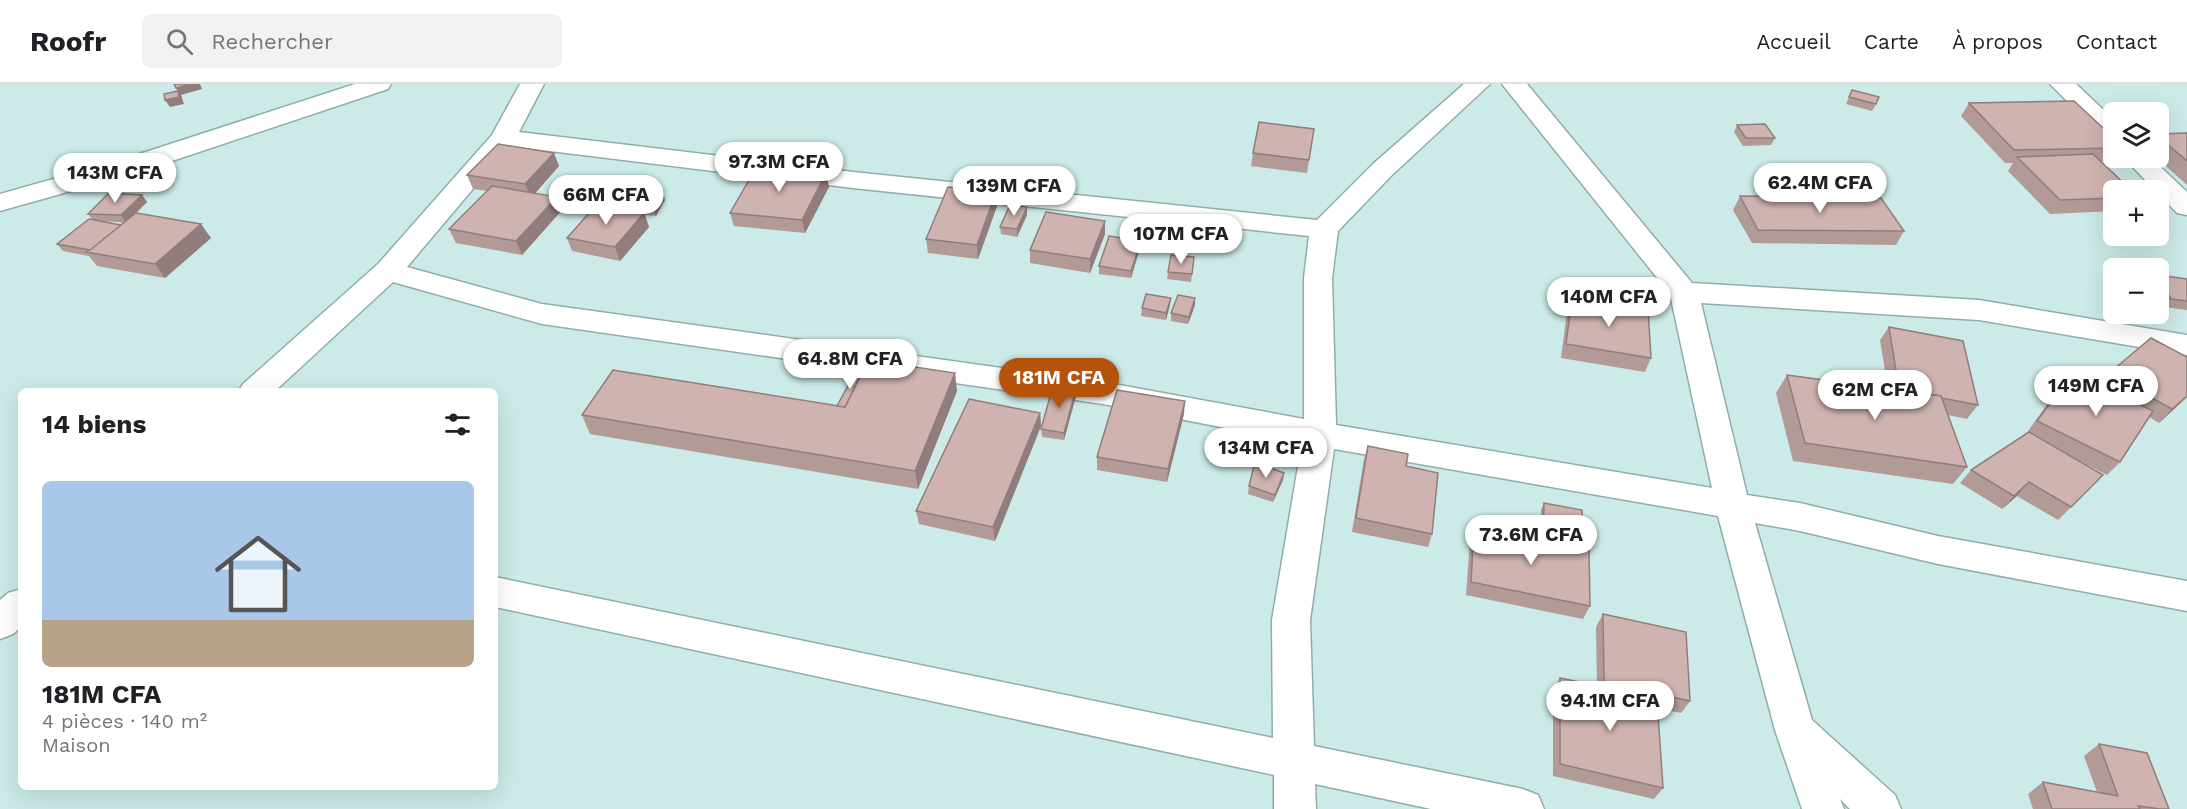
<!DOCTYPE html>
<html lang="fr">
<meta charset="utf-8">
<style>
body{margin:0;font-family:"Work Sans",sans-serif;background:#f2f2f2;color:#202124;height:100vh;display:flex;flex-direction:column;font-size:22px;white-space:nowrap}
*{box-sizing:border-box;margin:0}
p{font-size:20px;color:#757577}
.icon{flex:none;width:33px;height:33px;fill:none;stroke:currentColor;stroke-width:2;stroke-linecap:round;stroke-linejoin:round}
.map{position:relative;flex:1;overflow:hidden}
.sheet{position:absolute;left:18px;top:304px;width:480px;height:402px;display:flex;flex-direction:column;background:#fff;border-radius:9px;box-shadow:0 6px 24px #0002}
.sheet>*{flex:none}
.controls{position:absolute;left:2103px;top:18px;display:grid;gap:12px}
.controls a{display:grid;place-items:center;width:66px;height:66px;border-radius:9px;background:#fff;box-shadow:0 6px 24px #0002;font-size:30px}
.price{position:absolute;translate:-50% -51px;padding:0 14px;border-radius:21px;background:#fff;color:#222;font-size:20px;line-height:39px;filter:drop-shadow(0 2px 3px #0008)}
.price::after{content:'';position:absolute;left:50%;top:36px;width:18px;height:14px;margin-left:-9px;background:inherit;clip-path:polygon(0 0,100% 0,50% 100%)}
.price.current{background:#b45309;color:#fff}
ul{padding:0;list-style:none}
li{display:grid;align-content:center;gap:12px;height:318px;padding:0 24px}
li span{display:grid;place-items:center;height:186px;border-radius:9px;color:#555}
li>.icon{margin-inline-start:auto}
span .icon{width:108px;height:108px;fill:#fffc;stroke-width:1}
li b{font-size:26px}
h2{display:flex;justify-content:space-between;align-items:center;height:72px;padding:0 24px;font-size:26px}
header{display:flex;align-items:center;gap:36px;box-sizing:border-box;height:84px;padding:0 30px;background:#fff;border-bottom:2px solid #e0e0e0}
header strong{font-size:28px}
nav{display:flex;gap:33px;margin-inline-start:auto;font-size:21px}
.search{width:420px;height:54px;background:#f2f2f2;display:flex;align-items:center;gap:15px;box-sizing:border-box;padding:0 21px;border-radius:9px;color:#757577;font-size:22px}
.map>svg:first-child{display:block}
</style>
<header>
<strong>Roofr</strong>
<div class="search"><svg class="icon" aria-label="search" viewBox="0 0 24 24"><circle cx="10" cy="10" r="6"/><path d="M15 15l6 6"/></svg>Rechercher</div>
<nav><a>Accueil</a><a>Carte</a><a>À propos</a><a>Contact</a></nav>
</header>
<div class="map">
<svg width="2187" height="725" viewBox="0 0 2187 725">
<rect width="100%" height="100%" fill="#cbeae8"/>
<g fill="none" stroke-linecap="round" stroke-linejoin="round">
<defs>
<g id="street">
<polygon points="355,0 391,0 388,5 142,87 0,127 0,110 124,75"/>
<path d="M 520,0 L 544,0 L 519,48 L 853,88 L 1317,136 L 1373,80 L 1464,0 L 1490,0 L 1391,92 L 1338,147 L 1332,194 L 1336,341 L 1712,404 L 1670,210 L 1502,0 L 1527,0 L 1692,199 L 1979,216 L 2187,251 L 2187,271 L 1979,236 L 1701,219 L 1747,411 L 1800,419 L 1938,452 L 2187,497 L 2187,527 L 1938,480 L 1800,447 L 1755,439 L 1812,636 L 1895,711 L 1901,725 L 1850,725 L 1840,715 L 1844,725 L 1802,725 L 1775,646 L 1718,432 L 1334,365 L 1310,536 L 1314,662 L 1523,705 L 1538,711 L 1544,725 L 1431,725 L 1315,700 L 1316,725 L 1274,725 L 1274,691 L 495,523 L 495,493 L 1273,654 L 1272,536 L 1302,359 L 1103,320 L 542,240 L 393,198 L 274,308 L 238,308 L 243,300 L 378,180 L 492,51 ZM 509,62 L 853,104 L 1309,152 L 1304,194 L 1304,335 L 1103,298 L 542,220 L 407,183 Z"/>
<polygon points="2050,0 2076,0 2114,36 2114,57 2105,55"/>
<polygon points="2124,74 2151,74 2187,108 2187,131 2177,129"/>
<polygon points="21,505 21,543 13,550 0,555 0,516 8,509"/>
</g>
</defs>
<use href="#street" stroke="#90adab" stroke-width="3"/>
<use href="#street" fill="#fff" fill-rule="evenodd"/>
</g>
<g fill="#b29a97" fill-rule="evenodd">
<polygon points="1852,6 1876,20 1872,27 1846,20"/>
<polygon points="1969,19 2114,54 2114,74 2116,74 2114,77 2100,77 2114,106 2114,127 2050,130 2008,87 2013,79 2005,79 1961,32"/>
<polygon points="1737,41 1775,54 1771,61 1743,62 1734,48"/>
<polygon points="1314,45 1307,89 1251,82 1253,69"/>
<polygon points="2187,49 2187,101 2157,74 2158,74 2158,50"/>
<polygon points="559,82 535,109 557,113 562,126 522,171 456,159 449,145 487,107 473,105 467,91"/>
<polygon points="826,89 829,103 805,149 734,142 730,129"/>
<path d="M 142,111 L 147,118 L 136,129 L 211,154 L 165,194 L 97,182 L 89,172 L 63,167 L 57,160 L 93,136 L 88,130 ZM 103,137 L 117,138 L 124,139 L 121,141 Z"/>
<polygon points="1740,112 1904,147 1896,161 1752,159 1733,126"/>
<polygon points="665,116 656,132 645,131 649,143 620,177 572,167 567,154 596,121 595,118"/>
<polygon points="997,122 978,175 928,169 926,155"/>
<polygon points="1027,123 1027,131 1017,153 1001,150 1000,143"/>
<polygon points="1105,137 1105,150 1090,189 1030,179 1030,166"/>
<polygon points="1141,157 1140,164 1131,194 1099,190 1099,182"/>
<polygon points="1194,173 1191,198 1167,195 1168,188"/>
<polygon points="2158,191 2187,195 2187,226 2164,223 2158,212"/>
<polygon points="1572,214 1651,274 1645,288 1561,274 1567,228"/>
<polygon points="1170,221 1166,236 1141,232 1142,224"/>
<polygon points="1195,221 1188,240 1171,237 1171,229"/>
<polygon points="1889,243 1978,321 1967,335 1948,331 1967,383 1953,400 1793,377 1776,309 1787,291 1888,305 1880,256"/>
<polygon points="2072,289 2098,301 2108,290 2187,313 2159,339 2149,333 2120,378 2107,391 2076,375 2090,404 2058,436 2017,412 2002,425 1960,399 1971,386 2026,350 2060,302"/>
<polygon points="1076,305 1076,312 1064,356 1042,353 1041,345"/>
<polygon points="957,307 918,405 590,350 582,331 837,322"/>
<polygon points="1040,329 1041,342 995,457 919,440 916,427"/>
<polygon points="1184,330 1167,398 1097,386 1097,373"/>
<polygon points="1368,362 1432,450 1428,463 1352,448 1364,375"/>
<polygon points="1283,396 1273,418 1248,410 1249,402"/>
<polygon points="1544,419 1582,459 1580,464 1590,522 1583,535 1466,511 1470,456 1474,443 1540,456 1541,426"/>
<polygon points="1603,530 1690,617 1681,629 1657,624 1663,704 1654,715 1553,692 1553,606 1560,594 1597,602 1596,543"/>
<polygon points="2099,660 2169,725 2033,725 2028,710 2043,698 2097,708 2084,672"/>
</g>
<g fill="#917d7b">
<polygon points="191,0 200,0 202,5 181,11 184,20 170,23 165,16 178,8 176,4"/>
<polygon points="554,69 559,82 531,114 525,100"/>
<polygon points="826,89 829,103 805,149 802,136"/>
<polygon points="663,108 665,116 656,132 654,125"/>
<polygon points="996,108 997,122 978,175 977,161"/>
<polygon points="142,111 147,118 126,139 121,131"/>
<polygon points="557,113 562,126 522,171 516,157"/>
<polygon points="1027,123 1027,131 1017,153 1017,145"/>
<polygon points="644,129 649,143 620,177 615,163"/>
<polygon points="1105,137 1105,150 1090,189 1090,175"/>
<polygon points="201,140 211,154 165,194 155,180"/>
<polygon points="1141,157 1140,164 1131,194 1131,187"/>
<polygon points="1171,214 1170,221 1166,236 1166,229"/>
<polygon points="1195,214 1195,221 1188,240 1189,233"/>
<polygon points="955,289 957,307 918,405 915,387"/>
<polygon points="1076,305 1076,312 1064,356 1064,349"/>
<polygon points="2187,312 2187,313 2159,339 2172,325"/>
<polygon points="1185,317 1184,330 1167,398 1168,385"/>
<polygon points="1040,329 1041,342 995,457 993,443"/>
<polygon points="1284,389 1283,396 1273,418 1275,411"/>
<polygon points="2029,398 2017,412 2002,425 2014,412"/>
</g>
<g fill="#cfb3b0" stroke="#917d7b" stroke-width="1.5">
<polygon points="174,0 191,0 176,4"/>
<polygon points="1852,6 1879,13 1876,20 1849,13"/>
<polygon points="178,7 179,13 165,16 164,10"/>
<polygon points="2074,17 2114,54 2114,64 2014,66 1969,19"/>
<polygon points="1259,38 1314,45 1309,76 1253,69"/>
<polygon points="1765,40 1775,54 1746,54 1737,41"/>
<polygon points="2187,49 2187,77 2158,52 2158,50"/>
<polygon points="498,60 554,69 525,100 467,91"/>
<polygon points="2093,70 2131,106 2114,106 2114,114 2060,116 2017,73"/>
<polygon points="757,82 826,89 802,136 730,129"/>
<polygon points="492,102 557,113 516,157 449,145"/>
<polygon points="607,103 663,108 654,125 595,118"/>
<polygon points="948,103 996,108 977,161 926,155"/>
<polygon points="109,109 142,111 121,131 88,130"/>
<polygon points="1740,112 1881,114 1904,147 1758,146"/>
<polygon points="597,120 644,129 615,163 567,154"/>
<polygon points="1010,121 1027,123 1017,145 1000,143"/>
<polygon points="1046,128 1105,137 1090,175 1030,166"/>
<polygon points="136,129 201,140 155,180 86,168"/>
<polygon points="89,135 121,141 90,166 57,160"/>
<polygon points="1109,152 1141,157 1131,187 1099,182"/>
<polygon points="1171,171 1194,173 1192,190 1168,188"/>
<polygon points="2158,191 2187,195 2187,217 2171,215 2158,194"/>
<polygon points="1146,210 1171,214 1166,229 1142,224"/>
<polygon points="1178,211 1195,214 1189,233 1171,229"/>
<polygon points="1572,214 1648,225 1651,274 1566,260"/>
<polygon points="1889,243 1963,257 1978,321 1942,314 1941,312 1899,305"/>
<polygon points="2151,254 2187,273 2187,312 2172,325 2108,290"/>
<polygon points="868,276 955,289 915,387 582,331 613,286 845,323"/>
<polygon points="856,287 862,288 845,323 837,322"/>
<polygon points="2072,289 2153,327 2120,378 2037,337"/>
<polygon points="1787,291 1941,312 1967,383 1805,359"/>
<polygon points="1053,302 1076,305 1064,349 1041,345"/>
<polygon points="1117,306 1185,317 1168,385 1097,373"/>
<polygon points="969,315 1040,329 993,443 916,427"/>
<polygon points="2029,348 2103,391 2071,423 2029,398 2014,412 1971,386"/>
<polygon points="1368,362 1408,370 1406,382 1438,389 1432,450 1356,434"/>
<polygon points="1255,378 1284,389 1275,411 1249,402"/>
<polygon points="1544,419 1582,426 1582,459 1543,452"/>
<polygon points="1474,443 1589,465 1590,522 1471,498"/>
<polygon points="1603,530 1686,548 1690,617 1604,598"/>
<polygon points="1560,594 1657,614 1663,704 1560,680"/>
<polygon points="2099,660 2147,669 2169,725 2160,725 2138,722 2140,725 2052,725 2043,698 2118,712"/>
</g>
</svg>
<div class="controls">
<a><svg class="icon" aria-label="layers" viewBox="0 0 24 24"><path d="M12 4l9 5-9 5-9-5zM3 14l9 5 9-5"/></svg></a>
<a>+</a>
<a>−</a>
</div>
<b class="price" style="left:779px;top:109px">97.3M CFA</b>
<b class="price" style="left:115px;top:120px">143M CFA</b>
<b class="price" style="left:1820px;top:130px">62.4M CFA</b>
<b class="price" style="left:1014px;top:133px">139M CFA</b>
<b class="price" style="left:606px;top:142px">66M CFA</b>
<b class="price" style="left:1181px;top:181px">107M CFA</b>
<b class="price" style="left:1609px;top:244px">140M CFA</b>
<b class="price" style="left:850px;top:306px">64.8M CFA</b>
<b class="price current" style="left:1059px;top:325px">181M CFA</b>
<b class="price" style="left:2096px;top:333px">149M CFA</b>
<b class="price" style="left:1875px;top:337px">62M CFA</b>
<b class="price" style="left:1266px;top:395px">134M CFA</b>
<b class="price" style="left:1531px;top:482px">73.6M CFA</b>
<b class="price" style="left:1610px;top:648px">94.1M CFA</b>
<section class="sheet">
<h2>14 biens<svg class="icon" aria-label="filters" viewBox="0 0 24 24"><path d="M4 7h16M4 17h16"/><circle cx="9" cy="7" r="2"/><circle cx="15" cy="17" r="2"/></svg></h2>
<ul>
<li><span style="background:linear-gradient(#a9c7e8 75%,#b9a48a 0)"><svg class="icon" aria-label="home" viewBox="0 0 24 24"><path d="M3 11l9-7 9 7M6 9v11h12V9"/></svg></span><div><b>181M CFA</b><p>4 pièces · 140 m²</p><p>Maison</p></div></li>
</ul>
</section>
</div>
